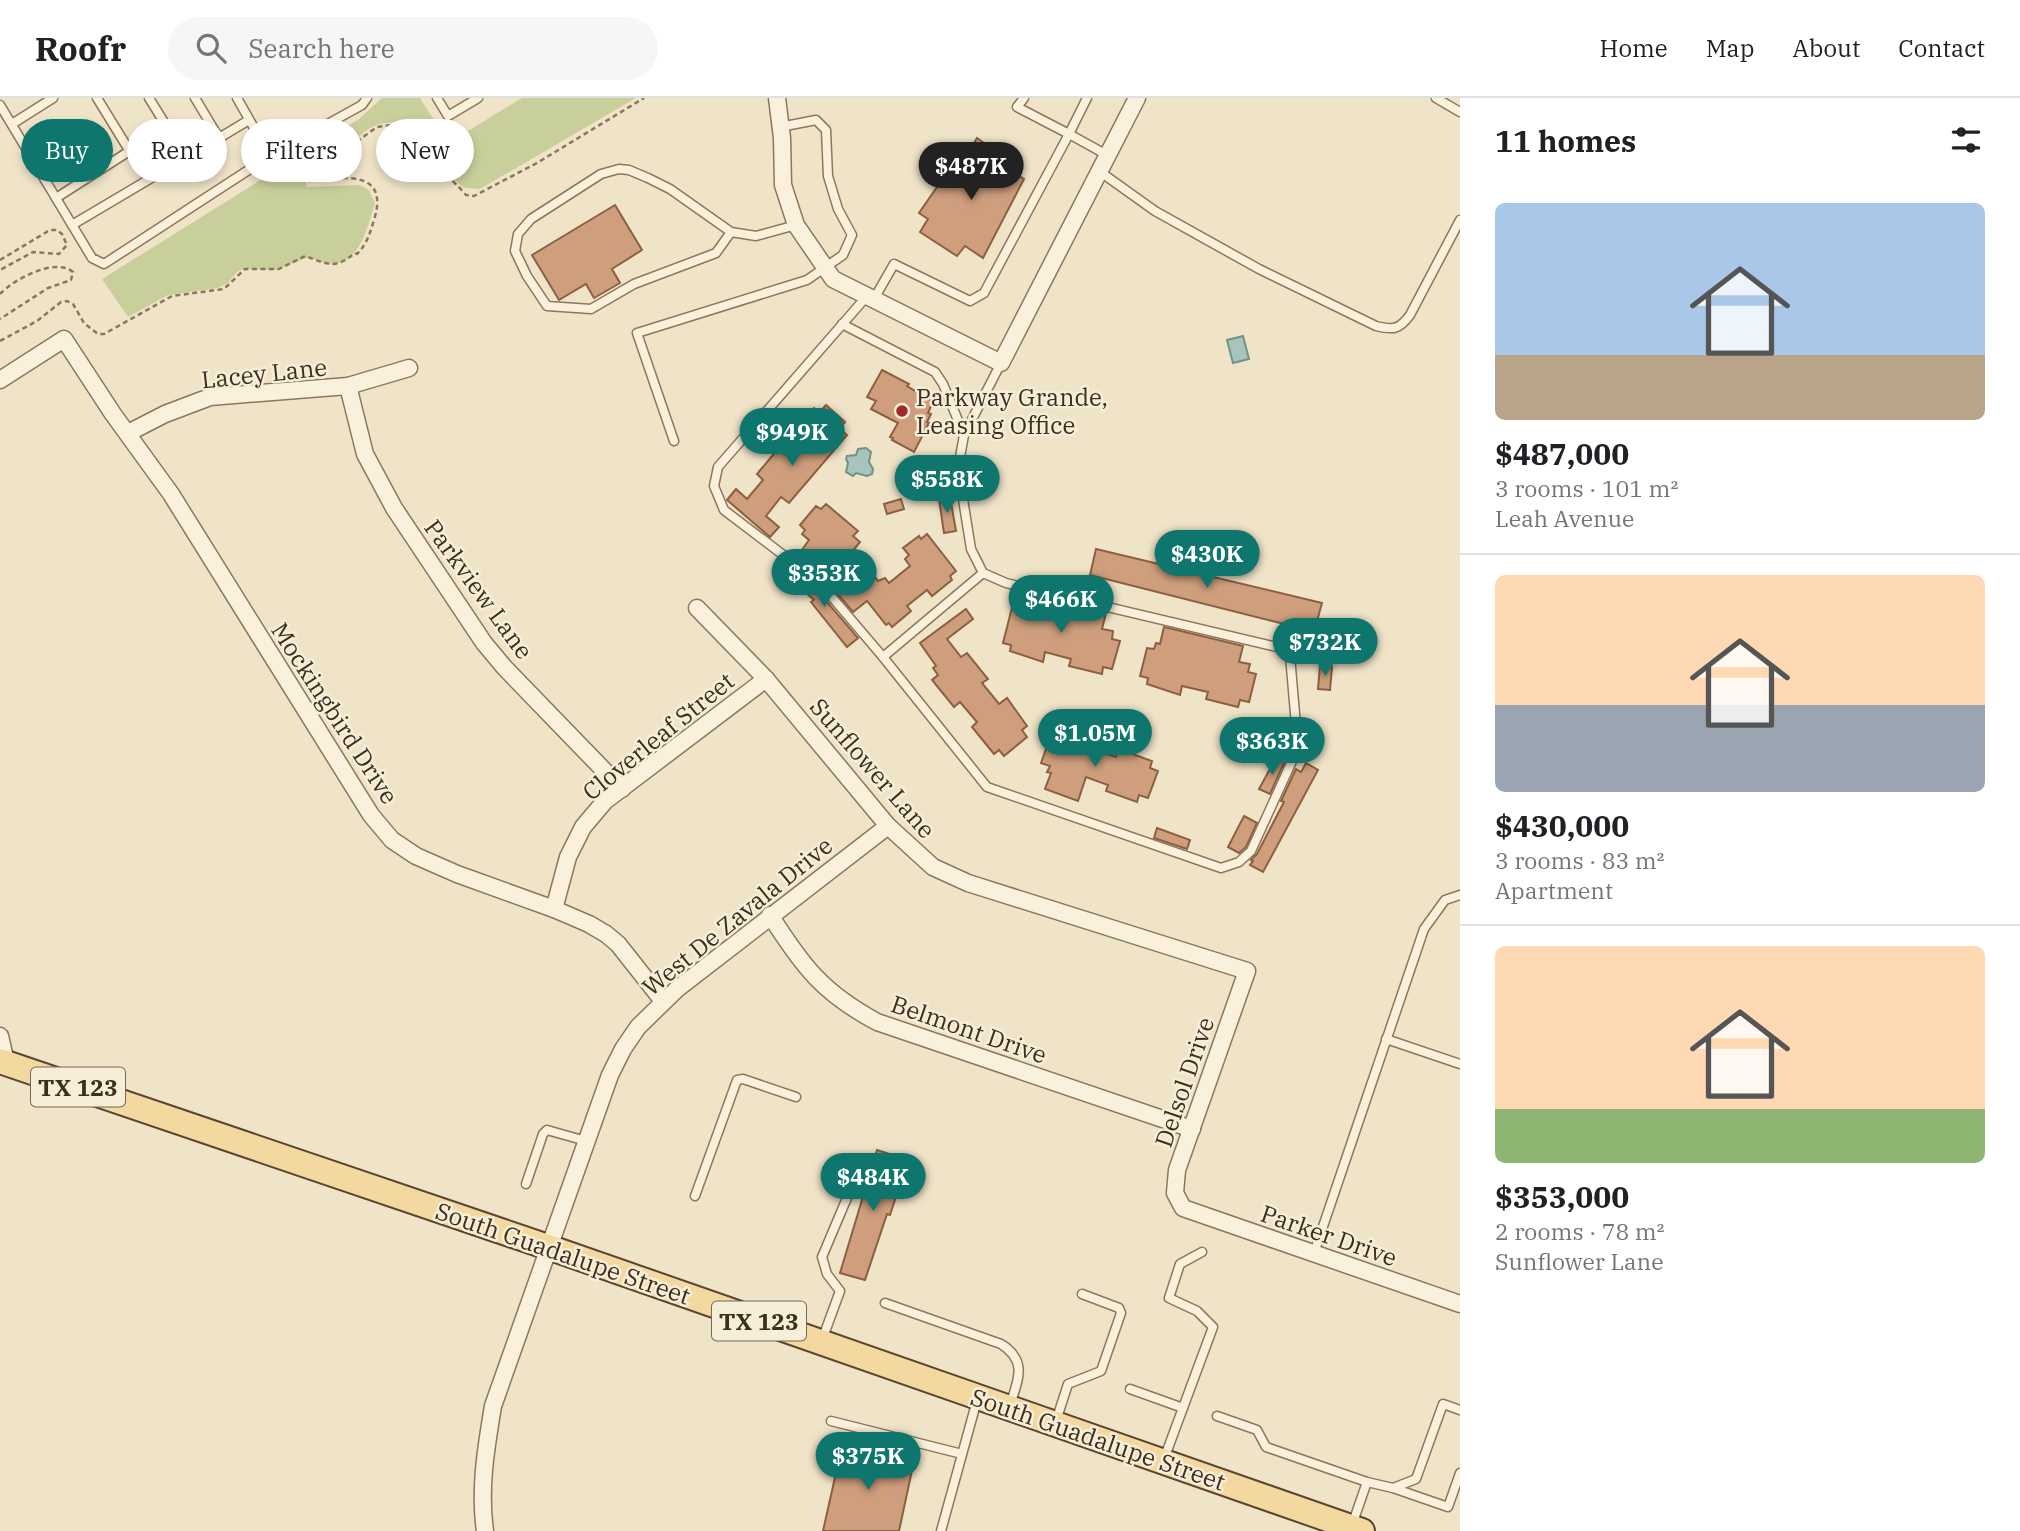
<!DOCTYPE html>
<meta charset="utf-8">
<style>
body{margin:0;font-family:"IBM Plex Serif",serif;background:#f6f6f6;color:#202124;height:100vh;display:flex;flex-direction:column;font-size:26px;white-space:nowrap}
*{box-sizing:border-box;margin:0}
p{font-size:23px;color:#757577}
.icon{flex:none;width:38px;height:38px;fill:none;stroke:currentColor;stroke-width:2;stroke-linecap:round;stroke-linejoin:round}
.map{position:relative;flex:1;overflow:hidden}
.side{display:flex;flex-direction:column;background:#fff;width:560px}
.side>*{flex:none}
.guide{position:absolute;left:21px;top:21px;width:665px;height:63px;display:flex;gap:14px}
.price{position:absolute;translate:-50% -60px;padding:0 16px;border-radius:24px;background:#0f766e;color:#fff;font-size:23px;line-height:46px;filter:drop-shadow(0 2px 4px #0008)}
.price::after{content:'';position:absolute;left:50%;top:42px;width:21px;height:16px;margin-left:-10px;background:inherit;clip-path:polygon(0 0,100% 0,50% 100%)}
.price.selected{background:#222;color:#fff}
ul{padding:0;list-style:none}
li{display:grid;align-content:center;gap:14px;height:371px;padding:0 35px}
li+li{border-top:2px solid #e0e0e0}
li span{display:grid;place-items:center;height:217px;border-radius:10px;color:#555}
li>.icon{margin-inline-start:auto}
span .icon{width:126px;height:126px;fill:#fffc;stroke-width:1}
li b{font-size:30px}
h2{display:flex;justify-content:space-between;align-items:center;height:84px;padding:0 35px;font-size:30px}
.chip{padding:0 24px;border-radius:32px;background:#fff;box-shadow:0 4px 10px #0003;font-size:24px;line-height:63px}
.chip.selected{background:#0f766e;color:#fff}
header{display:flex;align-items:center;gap:42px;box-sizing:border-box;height:98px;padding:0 35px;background:#fff;border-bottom:2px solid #e0e0e0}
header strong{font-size:33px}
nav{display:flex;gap:38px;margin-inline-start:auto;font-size:24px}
.search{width:490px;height:63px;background:#f6f6f6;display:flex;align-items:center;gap:18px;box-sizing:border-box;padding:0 24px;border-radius:38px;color:#757577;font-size:26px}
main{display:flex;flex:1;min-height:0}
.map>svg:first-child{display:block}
</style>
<header>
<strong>Roofr</strong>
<div class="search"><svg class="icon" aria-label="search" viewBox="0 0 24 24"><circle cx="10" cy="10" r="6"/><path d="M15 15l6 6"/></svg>Search here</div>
<nav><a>Home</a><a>Map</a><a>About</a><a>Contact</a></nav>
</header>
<main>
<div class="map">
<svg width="1460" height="1433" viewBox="0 0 1460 1433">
<rect width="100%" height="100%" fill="#f0e4c8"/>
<path fill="#c9cf9b" d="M 382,0 L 420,0 L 442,35 L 448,33 L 453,42 L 522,0 L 636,0 L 480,91 L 464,90 L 442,70 L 445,59 L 431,53 L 427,63 L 401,25 C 370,22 364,37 341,52 C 329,60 315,67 303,75 L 307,89 L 360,87 L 369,92 L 375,105 C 365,140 354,182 309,159 L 275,172 L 245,171 L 238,173 L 228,185 L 218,190 L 168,197 L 128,219 L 102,181 L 359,21 Z"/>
<g fill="#a9c4bc" stroke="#6f938a" stroke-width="2">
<polygon points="1243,238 1249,261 1233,265 1227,242"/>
<polygon points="866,350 871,354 869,364 873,371 872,376 867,378 856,375 853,378 846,374 848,365 846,361 847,358 856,357 858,351"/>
</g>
<g fill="#cf9f7d" stroke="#8d5f41" stroke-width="2">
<polygon points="977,40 1011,64 1007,70 1024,81 983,160 965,148 957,158 920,134 928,121 919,115 951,69 957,73"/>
<polygon points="615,107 642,152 612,171 620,185 594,200 586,186 559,202 532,157"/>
<polygon points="882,272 909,286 907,288 933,304 928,315 931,316 927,324 929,325 914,354 892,342 893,340 890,339 898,325 871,311 876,303 867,299"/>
<polygon points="826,307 845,324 840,331 847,337 789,405 781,399 766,418 779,429 770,439 727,402 736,391 747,401 763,382 757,376 778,351 784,356 799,339 794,335 814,310 819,315"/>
<polygon points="950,399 956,433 944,435 939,401"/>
<polygon points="901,401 904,411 887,416 884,406"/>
<polygon points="826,406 858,433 853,438 860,444 838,471 854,491 873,476 878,483 885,480 889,485 910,468 905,461 909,457 903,450 919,438 921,441 927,436 956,473 950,478 952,482 932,498 927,492 907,508 911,513 892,529 889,525 886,527 867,503 853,514 825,481 797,459 809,442 802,436 805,432 800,427 816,408 821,411"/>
<polygon points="1096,451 1322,505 1317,523 1314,523 1312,533 1090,477"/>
<polygon points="788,469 815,490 858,540 847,549 811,504 814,502 783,475"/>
<polygon points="1016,494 1050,502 1046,518 1068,524 1072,507 1106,515 1102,531 1113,533 1112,541 1120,543 1112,571 1103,569 1102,576 1069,568 1071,561 1045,554 1043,564 1010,553 1011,547 1003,545"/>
<polygon points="966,511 973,521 947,541 961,559 967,555 988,581 982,585 999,606 1007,600 1027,628 1022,632 1027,639 1004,658 999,652 994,656 972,629 977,624 960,604 954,609 932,582 938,577 933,570 936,568 920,545"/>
<polygon points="1164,529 1243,548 1239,564 1250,566 1248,574 1256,576 1249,604 1240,602 1238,609 1206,601 1208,594 1182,588 1180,597 1147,586 1148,580 1140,578 1147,550 1154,551 1156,545 1160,546"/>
<polygon points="1320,568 1332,569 1330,592 1318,591"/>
<polygon points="1060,633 1094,645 1092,651 1116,659 1119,651 1152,663 1150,670 1158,673 1148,700 1139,697 1137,704 1106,693 1108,687 1086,679 1078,703 1045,691 1051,675 1047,674 1050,668 1041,665 1051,637 1058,640"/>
<polygon points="1276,660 1284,665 1270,696 1259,691"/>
<polygon points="1306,665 1318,672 1263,774 1250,767 1253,763 1251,762 1257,756 1284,704 1281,703 1296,671 1301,674"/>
<polygon points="1244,718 1257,725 1246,749 1239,755 1228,749"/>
<polygon points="1157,730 1190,742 1187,751 1154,740"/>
<polygon points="877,1052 908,1062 890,1117 887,1116 865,1182 840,1175"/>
<polygon points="842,1348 914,1363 899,1433 823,1433"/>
</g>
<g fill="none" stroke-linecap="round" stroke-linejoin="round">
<defs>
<g id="service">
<polyline points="97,0 129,52"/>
<polyline points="149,0 167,29"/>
<polyline points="195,0 219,40 249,22"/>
<polyline points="237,0 270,58"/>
<polyline points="437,0 448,18 478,0"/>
<polyline points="1024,0 1017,9 1069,36 1087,0"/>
<polyline points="1436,0 1460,14"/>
<polyline points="0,7 92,160 104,166 270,58 362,7 367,0"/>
<polyline points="12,26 53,0"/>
<polyline points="185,60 219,40"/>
<path d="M 1099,73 L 1155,113 L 1259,171 L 1376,228 C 1393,232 1399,232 1410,217 L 1460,122"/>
<polyline points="56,100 167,29 185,60 72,127"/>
<polyline points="731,134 716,155 634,186 591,211 547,208 527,178 515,153 518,136 531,121 601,76 619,71 629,72 648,80 670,91 731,134 756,138 796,127"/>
<polyline points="867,198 718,369 714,388 724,412 820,485 883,559 987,689 1221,770 1239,764 1251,753 1298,650 1290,558 1281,550 1006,485 983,475 971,451 958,370 964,337 1001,265"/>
<polyline points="874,201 894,166 970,203 984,195 1069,36 1107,57"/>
<polyline points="842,226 935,274 943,286 964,337"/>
<polyline points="674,343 637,235 807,182 843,157 852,137 838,111 828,78 826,32 816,22 780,29"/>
<polyline points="883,559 983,475"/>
<polyline points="1386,941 1460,966"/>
<polyline points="526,1086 543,1036 547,1032 586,1043"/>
<polyline points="695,1098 737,982 743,981 796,999"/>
<polyline points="1314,1155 1424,831 1445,802 1460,797"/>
<path d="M 885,1205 L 1001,1246 C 1028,1263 1018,1282 1010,1307"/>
<polyline points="822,1242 840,1193 827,1176 822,1159 863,1062"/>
<polyline points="1130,1291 1183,1310"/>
<polyline points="1217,1318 1257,1332 1266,1349 1367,1384 1352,1427"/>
<polyline points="831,1323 962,1356"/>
<polyline points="1056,1323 1068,1286 1101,1273 1121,1215 1119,1210 1082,1196"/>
<polyline points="1164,1361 1213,1229 1197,1213 1169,1200 1180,1166 1202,1154"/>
<polyline points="1367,1384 1393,1390 1448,1409 1460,1375"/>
<polyline points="1393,1390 1416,1381 1443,1306 1460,1312"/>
<polyline points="941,1433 977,1302"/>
</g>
<g id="minor">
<polyline points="777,0 782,40 783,87 796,127 833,181 1001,265 1137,0"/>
<polyline points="0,282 64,241 113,316 171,396 371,717 392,742 416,758 457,776 554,811 589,826 606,836 618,846 663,903"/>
<polyline points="348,288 365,356 394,410 484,545 504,569 622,691"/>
<polyline points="128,335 165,316 210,299 348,288 409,270"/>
<polyline points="697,510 766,581 888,728 933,769 968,785 1247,873 1177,1072 1175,1095 1183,1110 1460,1206"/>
<polyline points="554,811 568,759 583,729 605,703 766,581"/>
<path d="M 770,817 C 803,869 823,895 877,924 L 1192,1031"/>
<polyline points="0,938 6,964"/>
<path d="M 485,1433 C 479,1391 486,1350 493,1308 L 610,977 L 623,951 L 638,929 L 677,891 L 888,728"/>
</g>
<polyline id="primary" points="0,963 548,1149 1362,1433"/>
</defs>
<use href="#service" stroke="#8d765c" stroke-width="11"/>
<use href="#minor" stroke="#8d765c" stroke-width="19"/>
<use href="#primary" stroke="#5b4430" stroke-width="28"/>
<g stroke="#8d765c" stroke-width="2.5" stroke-dasharray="5 3.5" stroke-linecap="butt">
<polyline points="0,162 50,132 57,132 62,136 67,147 59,156 33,154 0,172"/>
<path d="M 0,196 C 14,181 56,159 73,174 L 71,182 L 48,190 L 0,221"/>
<path d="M 0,243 L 37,223 L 61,204 L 67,203 L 73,206 L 84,225 L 98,236 L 104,236 L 172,198 L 224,191 L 245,171 L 279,171 L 305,158 C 328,166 334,172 355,155 L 357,156 C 367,146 370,135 374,122 C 390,71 343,79 310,83 L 309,80 L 316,69 L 333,61 L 377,29 L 392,27 L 401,29 L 420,64 C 441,71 452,81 466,97 L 474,98 L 537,65 L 644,0"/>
</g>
<use href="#service" stroke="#faf1dc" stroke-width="8"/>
<use href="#minor" stroke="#faf1dc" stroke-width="16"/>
<use href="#primary" stroke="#f3d9a0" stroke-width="24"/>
</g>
<circle fill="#9e2a2b" stroke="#f7eed8" stroke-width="2.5" cx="902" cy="313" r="7"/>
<g text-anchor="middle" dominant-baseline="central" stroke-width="5" stroke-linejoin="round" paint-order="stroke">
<g fill="#f7eed8" stroke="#756857" stroke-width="2">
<rect x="31" y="969.5" width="94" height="39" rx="5"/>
<rect x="712" y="1203.5" width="94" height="39" rx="5"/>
</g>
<g font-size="23" font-weight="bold" fill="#3d2e20">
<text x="78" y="989">TX 123</text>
<text x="759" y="1223">TX 123</text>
</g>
<g font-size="24" fill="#3d2e20" stroke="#f7eed8">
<text transform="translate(264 275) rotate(-6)">Lacey Lane</text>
<text transform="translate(479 491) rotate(54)">Parkview Lane</text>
<text transform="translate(335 615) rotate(57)">Mockingbird Drive</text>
<text transform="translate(658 638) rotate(-39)">Cloverleaf Street</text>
<text transform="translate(873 670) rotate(49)">Sunflower Lane</text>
<text transform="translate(737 818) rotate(-39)">West De Zavala Drive</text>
<text transform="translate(969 931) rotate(19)">Belmont Drive</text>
<text transform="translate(1184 984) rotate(-71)">Delsol Drive</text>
<text transform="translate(1329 1137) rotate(19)">Parker Drive</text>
<text transform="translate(563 1155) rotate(19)">South Guadalupe Street</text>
<text transform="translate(1098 1341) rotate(19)">South Guadalupe Street</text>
</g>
<g font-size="24" fill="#3d2e20" stroke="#f7eed8" text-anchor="start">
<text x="916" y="299">Parkway Grande,<tspan x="916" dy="28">Leasing Office</tspan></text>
</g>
</g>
</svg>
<b class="price selected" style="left:971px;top:104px">$487K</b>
<b class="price" style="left:792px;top:370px">$949K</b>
<b class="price" style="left:947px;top:417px">$558K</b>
<b class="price" style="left:1207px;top:492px">$430K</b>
<b class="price" style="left:824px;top:511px">$353K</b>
<b class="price" style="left:1061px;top:537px">$466K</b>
<b class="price" style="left:1325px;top:580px">$732K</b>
<b class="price" style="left:1095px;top:671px">$1.05M</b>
<b class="price" style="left:1272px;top:679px">$363K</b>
<b class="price" style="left:873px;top:1115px">$484K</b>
<b class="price" style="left:868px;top:1394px">$375K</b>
<div class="guide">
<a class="chip selected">Buy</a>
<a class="chip">Rent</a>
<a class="chip">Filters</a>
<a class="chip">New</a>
</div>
</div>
<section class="side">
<h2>11 homes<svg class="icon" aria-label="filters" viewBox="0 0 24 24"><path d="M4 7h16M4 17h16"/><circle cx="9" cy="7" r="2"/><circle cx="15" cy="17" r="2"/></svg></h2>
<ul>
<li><span style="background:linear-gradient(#a9c7e8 70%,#b9a48a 0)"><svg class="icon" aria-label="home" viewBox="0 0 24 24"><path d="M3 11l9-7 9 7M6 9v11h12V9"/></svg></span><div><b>$487,000</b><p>3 rooms · 101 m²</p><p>Leah Avenue</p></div></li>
<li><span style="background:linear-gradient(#ffd9b3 60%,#9aa5b1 0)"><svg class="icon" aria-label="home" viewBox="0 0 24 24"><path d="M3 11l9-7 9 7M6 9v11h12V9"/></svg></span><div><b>$430,000</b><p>3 rooms · 83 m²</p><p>Apartment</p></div></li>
<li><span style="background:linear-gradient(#ffd9b3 75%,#8fb573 0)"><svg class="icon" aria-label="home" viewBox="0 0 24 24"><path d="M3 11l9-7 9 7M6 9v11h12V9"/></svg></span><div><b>$353,000</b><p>2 rooms · 78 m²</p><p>Sunflower Lane</p></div></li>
</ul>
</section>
</main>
